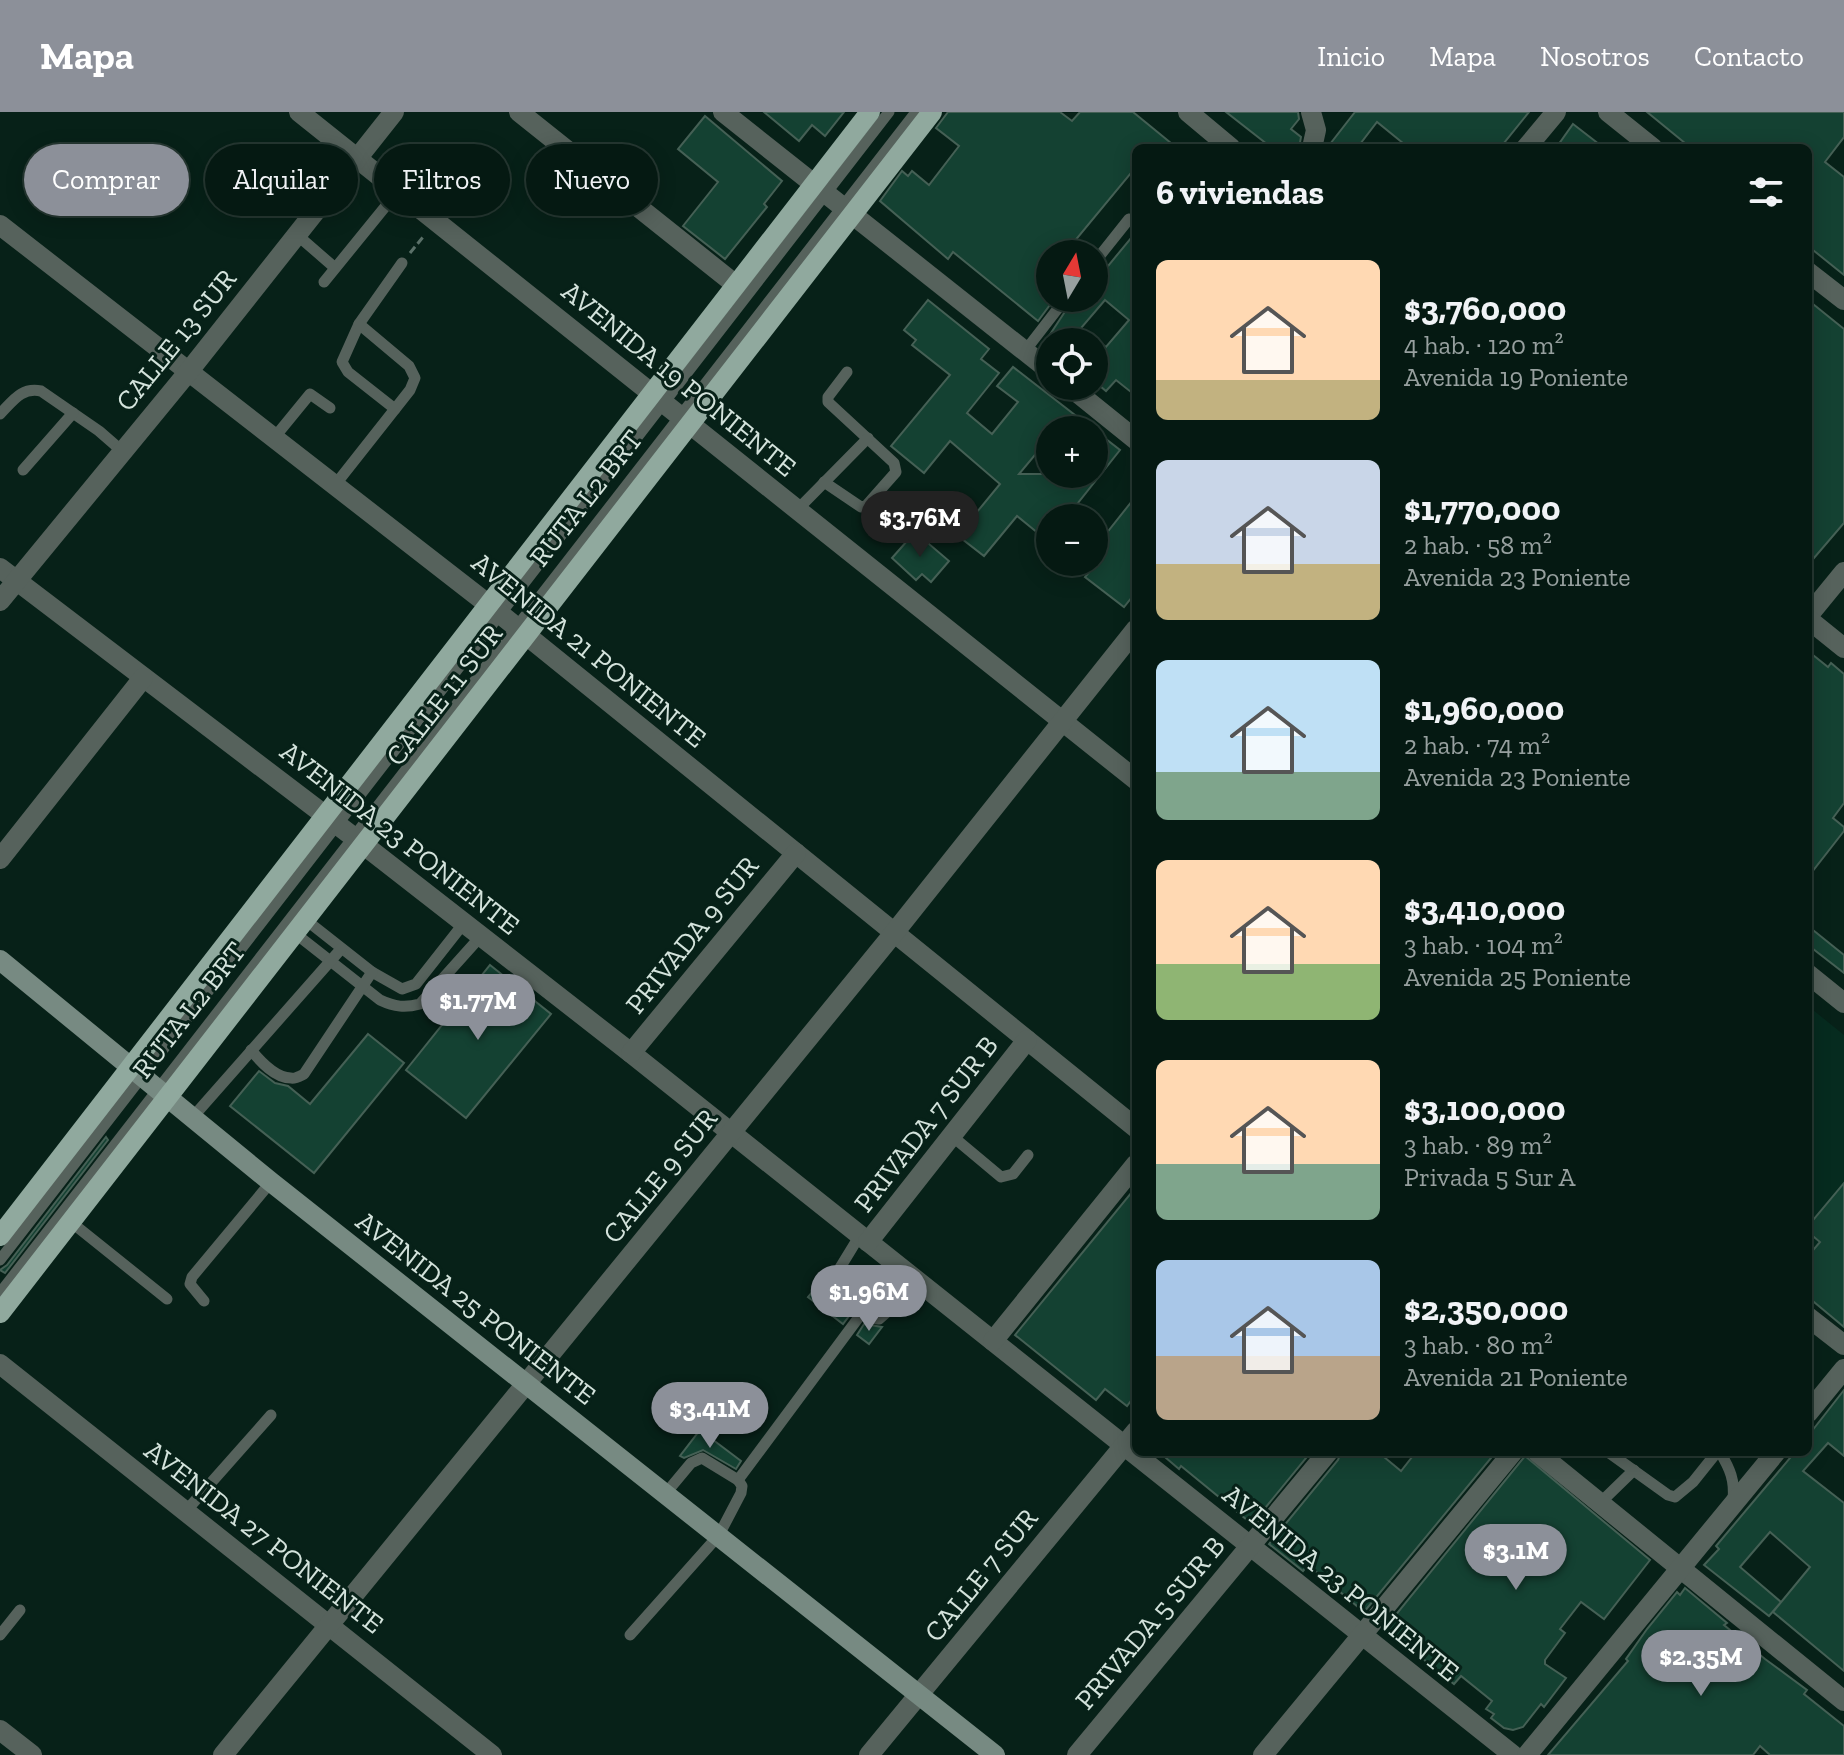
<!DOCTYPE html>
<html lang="es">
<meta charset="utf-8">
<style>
body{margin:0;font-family:"Zilla Slab",serif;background:#0e221b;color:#f1f3f6;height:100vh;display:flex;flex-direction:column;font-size:30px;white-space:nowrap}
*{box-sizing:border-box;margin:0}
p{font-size:26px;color:#97a09f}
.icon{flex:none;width:44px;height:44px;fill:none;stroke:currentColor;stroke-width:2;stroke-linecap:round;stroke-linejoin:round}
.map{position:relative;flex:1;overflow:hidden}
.drawer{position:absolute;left:1132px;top:32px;width:680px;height:1312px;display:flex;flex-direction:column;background:#051912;border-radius:12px;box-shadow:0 4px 20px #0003,0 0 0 2px #263832}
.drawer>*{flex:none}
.guide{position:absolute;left:24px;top:32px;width:760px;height:72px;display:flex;gap:16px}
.needle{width:52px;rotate:10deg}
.controls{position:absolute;left:1036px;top:128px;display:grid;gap:16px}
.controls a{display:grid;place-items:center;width:72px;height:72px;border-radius:50%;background:#051912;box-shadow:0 4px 20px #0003,0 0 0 2px #263832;font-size:40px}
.price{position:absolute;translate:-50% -68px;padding:0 18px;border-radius:28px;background:#8c9099;color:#fff;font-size:26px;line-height:52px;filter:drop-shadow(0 2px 4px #0008)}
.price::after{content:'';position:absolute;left:50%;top:48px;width:24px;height:18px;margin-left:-12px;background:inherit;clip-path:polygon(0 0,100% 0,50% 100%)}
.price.selected{background:#222;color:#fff}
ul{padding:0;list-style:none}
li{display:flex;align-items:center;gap:24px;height:200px;padding:0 24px}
li span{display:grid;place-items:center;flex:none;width:224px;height:160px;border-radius:12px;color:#555}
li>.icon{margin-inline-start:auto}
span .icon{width:96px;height:96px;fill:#fffc;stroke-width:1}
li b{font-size:34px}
h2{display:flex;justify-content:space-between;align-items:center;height:96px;padding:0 24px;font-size:34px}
.chip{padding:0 28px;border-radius:36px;background:#051912;box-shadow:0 4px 20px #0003,0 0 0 2px #263832;font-size:28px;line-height:72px}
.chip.selected{background:#8c9099;color:#fff}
header{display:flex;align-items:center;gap:48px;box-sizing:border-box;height:112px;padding:0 40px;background:#8c9099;color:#fff}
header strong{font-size:38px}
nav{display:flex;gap:44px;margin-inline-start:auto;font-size:28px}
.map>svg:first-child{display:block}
</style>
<header>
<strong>Mapa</strong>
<nav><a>Inicio</a><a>Mapa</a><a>Nosotros</a><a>Contacto</a></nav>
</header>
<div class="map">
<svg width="1844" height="1643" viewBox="0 0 1844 1643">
<rect width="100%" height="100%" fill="#072118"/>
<polygon fill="#062b1f" points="1808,894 1844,923 1844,1217 1808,1186"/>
<g fill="#144132" stroke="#456055" stroke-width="2" fill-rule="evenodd">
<polygon points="764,0 844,0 825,24 812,13 799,29"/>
<polygon points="948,0 1060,0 1072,9 1080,0 1133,0 1177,36 1136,36 1136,55 1064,142 1050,142 1050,186 1055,186 1038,209 953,140 948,147 880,89 902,59 908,64 912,59 929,73 959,34 936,16"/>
<polygon points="1226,0 1298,0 1299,7 1291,17 1301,25 1299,36 1272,36"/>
<polygon points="1355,0 1529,0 1500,36 1409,36 1377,10 1357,36 1327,36"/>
<polygon points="1647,0 1844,0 1844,25 1825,50 1844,65 1844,163 1808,134 1808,36 1691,36"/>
<polygon points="705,4 782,69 764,92 767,95 725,147 683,114 718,70 678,37"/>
<polygon points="1573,12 1604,36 1556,36"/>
<path d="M 1136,120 L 1136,284 L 1116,268 L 1106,279 L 1094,269 L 1094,230 L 1045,230 L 1074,186 L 1094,186 L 1094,171 ZM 1105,188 L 1129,208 L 1106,235 L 1081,216 Z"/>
<path d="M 928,188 L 989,237 L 981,247 L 999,261 L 967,301 L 992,322 L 1018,290 L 997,274 L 1013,255 L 1120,338 L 1066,406 L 1050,406 L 1050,431 L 1017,404 L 984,444 L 957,423 L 967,411 L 964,408 L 973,397 L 977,400 L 1000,372 L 950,329 L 924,361 L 891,334 L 950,263 L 912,233 L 916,228 L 904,218 ZM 1050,318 L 1094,318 L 1094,362 L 1019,362 L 1050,325 Z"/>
<polygon points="1808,188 1844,217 1844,411 1808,453"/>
<polygon points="1136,384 1136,480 1124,495 1085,465 1101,446 1094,441 1094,437"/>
<polygon points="915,420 949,449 931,470 922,462 916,468 892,446"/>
<polygon points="1808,539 1828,555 1831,551 1844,562 1844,691 1833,706 1844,715 1844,719 1808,765"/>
<polygon points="1808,814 1844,843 1844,861 1808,833"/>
<polygon points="490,853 551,902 466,1006 406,958"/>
<polygon points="368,922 404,951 314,1061 230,994 259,959 275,971 288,974 310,992"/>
<polygon points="106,1025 108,1028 5,1161 0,1158 7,1153"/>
<polygon points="1844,1071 1844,1215 1808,1185 1808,1144 1820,1130 1808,1120 1808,1114"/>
<polygon points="1136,1075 1136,1282 1127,1294 1105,1277 1096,1288 1015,1223"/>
<polygon points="827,1162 826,1180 849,1204 843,1212 808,1185"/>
<polygon points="864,1212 882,1215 869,1232 857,1223"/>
<polygon points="1844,1278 1844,1344 1828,1331 1803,1359 1844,1391 1844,1559 1773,1500 1810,1455 1770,1420 1740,1455 1781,1490 1769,1504 1704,1453 1719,1437 1716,1434 1795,1340 1808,1340 1808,1324"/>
<polygon points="700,1318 741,1349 736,1357 703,1338 684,1346 680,1344"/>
<polygon points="1159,1340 1311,1340 1252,1412 1181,1354 1179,1357"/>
<polygon points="1341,1340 1378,1340 1401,1359 1416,1340 1496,1340 1364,1500 1308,1453 1303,1459 1269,1432 1338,1348"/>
<polygon points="1525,1344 1650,1448 1604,1507 1581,1490 1560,1517 1565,1521 1545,1548 1545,1552 1566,1566 1544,1595 1541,1592 1523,1615 1513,1618 1504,1616 1491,1606 1494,1602 1486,1597 1492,1589 1461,1564 1454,1572 1385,1516"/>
<polygon points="1685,1476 1727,1511 1724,1513 1765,1547 1807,1578 1804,1582 1844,1614 1844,1643 1770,1643 1760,1634 1753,1643 1548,1643 1628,1549 1626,1547 1647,1517 1677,1480 1680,1483"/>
</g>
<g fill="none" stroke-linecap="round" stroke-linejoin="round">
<polyline stroke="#5b7169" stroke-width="3" stroke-dasharray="8 4" stroke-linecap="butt" points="410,141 423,125"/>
<g stroke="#56625c" stroke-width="11">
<polyline points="296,122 334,155"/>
<polyline points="1094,151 1129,107"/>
<polyline points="324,170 398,79"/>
<polyline points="1025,239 1066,186"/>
<polyline points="395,297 348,260 342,250 359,212 402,151"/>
<path d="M 0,302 C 13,289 21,275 41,279 L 99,319 L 122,339"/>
<polyline points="274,326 310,282 330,296"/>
<polyline points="23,358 73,301"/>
<polyline points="824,370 861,395 866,394 896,360 894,351 828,290 828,285 847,260"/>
<polyline points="335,373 410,278 415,266 409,254 359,212"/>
<polyline points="797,398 868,326"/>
<polyline points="306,808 372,860 402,877 416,872 464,811"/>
<path d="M 296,822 L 380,888 C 395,895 405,896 420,892 L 481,824"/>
<path d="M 251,938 C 260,949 275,966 291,966 C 295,967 300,964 304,962 L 372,860"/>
<polyline points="192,1006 341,837"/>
<polyline points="952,1024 1001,1065 1013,1062 1028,1043"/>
<polyline points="71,1110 167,1187"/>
<path d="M 860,1123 L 835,1164 L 834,1177 C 844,1189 864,1208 879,1207 L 920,1171"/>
<polyline points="0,1148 889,0"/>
<polyline points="0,1181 916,0"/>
<polyline points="204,1189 190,1172 192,1165 271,1070"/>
<polyline points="1608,1340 1668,1383 1675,1385 1693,1370 1717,1340"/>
<path d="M 1720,1340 C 1730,1357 1735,1368 1733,1388"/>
<polyline points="738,1368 862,1201"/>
<polyline points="1600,1391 1634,1358"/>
<polyline points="186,1399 271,1303"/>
<polyline points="0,1523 20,1498"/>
<polyline points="630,1523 719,1423 741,1381 742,1374 738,1368 702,1346 691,1351 666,1381"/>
</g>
<g stroke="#56625c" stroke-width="20">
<polyline points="299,0 1136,668"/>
<polyline points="519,0 736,173"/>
<polyline points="723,0 1050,259"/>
<polyline points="1188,0 1231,36"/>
<polyline points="1311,0 1316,18 1312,36"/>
<polyline points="1608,0 1653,36"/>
<polyline points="0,113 489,493 1136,1016"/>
<polyline points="1808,160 1844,188"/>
<polyline points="1069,274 1136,328"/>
<polyline points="0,456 364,733 631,941 1513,1643"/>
<polyline points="0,489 189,259 394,0"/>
<polyline points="1808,504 1844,460"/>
<polyline points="1808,507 1844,536"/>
<polyline points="0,747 143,566"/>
<polyline points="1808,862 1844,891"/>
<polyline points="631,941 796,741"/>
<polyline points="868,1130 1027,928"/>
<polyline points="1808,1205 1844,1233"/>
<polyline points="993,1229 1136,1052"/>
<polyline points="0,1252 492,1643"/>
<polyline points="1808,1301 1844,1257"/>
<polyline points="1537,1340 1844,1589"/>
<polyline points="0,1618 32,1643"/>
<polyline points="869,1643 1136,1319"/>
<polyline points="1077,1643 1328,1340"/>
<polyline points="1263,1643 1513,1340"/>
<polyline points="1527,1643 1776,1340"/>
</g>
<g stroke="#56625c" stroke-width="20">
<polyline points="1526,36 1556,0"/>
<polyline points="223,1643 894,821 1136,517"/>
</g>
<polyline stroke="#778a82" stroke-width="20" points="0,848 271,1070 995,1643"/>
<g stroke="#90a99e" stroke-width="20">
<polyline points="0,1124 870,0"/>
<polyline points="0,1201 932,0"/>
</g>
</g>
<g text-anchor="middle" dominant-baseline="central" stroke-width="6" stroke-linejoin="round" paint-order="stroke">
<g font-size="28" fill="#d4e3dc" stroke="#072118">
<text transform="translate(176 228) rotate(-51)">CALLE 13 SUR</text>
<text transform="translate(679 267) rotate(39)">AVENIDA 19 PONIENTE</text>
<text transform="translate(586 386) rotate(-52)">RUTA L2 BRT</text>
<text transform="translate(589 538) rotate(39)">AVENIDA 21 PONIENTE</text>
<text transform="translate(444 583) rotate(-52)">CALLE 11 SUR</text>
<text transform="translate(400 726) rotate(38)">AVENIDA 23 PONIENTE</text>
<text transform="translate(692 823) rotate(-51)">PRIVADA 9 SUR</text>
<text transform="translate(189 898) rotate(-52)">RUTA L2 BRT</text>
<text transform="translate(926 1012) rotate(-52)">PRIVADA 7 SUR B</text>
<text transform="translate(660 1064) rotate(-51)">CALLE 9 SUR</text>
<text transform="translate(476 1196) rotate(38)">AVENIDA 25 PONIENTE</text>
<text transform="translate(264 1425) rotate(38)">AVENIDA 27 PONIENTE</text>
<text transform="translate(981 1463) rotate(-51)">CALLE 7 SUR</text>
<text transform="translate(1341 1471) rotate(39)">AVENIDA 23 PONIENTE</text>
<text transform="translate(1150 1511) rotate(-50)">PRIVADA 5 SUR B</text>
</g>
</g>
</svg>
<div class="controls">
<a><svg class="needle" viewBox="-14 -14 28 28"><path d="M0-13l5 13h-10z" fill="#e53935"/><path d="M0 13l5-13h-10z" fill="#97a09f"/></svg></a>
<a><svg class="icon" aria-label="locate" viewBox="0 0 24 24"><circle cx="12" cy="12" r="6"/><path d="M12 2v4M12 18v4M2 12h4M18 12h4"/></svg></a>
<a>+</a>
<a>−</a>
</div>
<b class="price selected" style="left:920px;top:447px">$3.76M</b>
<b class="price" style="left:478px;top:930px">$1.77M</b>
<b class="price" style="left:869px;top:1221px">$1.96M</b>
<b class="price" style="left:710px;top:1338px">$3.41M</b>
<b class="price" style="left:1516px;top:1480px">$3.1M</b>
<b class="price" style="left:1701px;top:1586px">$2.35M</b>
<div class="guide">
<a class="chip selected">Comprar</a>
<a class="chip">Alquilar</a>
<a class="chip">Filtros</a>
<a class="chip">Nuevo</a>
</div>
<section class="drawer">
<h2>6 viviendas<svg class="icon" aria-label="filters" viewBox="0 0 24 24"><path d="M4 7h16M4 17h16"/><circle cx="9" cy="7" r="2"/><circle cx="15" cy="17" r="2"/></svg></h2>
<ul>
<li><span style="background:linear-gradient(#ffd9b3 75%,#c2b280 0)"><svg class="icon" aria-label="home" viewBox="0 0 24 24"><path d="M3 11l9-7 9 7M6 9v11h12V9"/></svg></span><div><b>$3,760,000</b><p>4 hab. · 120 m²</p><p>Avenida 19 Poniente</p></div></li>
<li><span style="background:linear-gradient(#c9d6e8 65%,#c2b280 0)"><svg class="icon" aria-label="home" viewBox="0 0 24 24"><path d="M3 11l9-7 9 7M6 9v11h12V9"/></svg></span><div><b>$1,770,000</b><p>2 hab. · 58 m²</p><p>Avenida 23 Poniente</p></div></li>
<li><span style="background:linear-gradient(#bfe0f5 70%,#7fa58c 0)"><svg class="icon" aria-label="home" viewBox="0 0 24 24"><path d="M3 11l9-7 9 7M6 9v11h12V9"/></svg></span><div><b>$1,960,000</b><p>2 hab. · 74 m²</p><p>Avenida 23 Poniente</p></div></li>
<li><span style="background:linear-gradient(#ffd9b3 65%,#8fb573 0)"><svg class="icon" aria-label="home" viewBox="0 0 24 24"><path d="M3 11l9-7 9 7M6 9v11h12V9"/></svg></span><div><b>$3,410,000</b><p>3 hab. · 104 m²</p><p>Avenida 25 Poniente</p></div></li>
<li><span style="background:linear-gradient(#ffd9b3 65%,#7fa58c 0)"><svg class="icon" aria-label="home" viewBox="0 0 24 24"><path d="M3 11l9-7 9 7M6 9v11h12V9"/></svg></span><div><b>$3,100,000</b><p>3 hab. · 89 m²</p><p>Privada 5 Sur A</p></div></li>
<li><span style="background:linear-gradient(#a9c7e8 60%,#b9a48a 0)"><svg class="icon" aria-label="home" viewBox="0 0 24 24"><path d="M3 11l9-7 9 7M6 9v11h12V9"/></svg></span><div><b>$2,350,000</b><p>3 hab. · 80 m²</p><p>Avenida 21 Poniente</p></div></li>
</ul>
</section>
</div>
